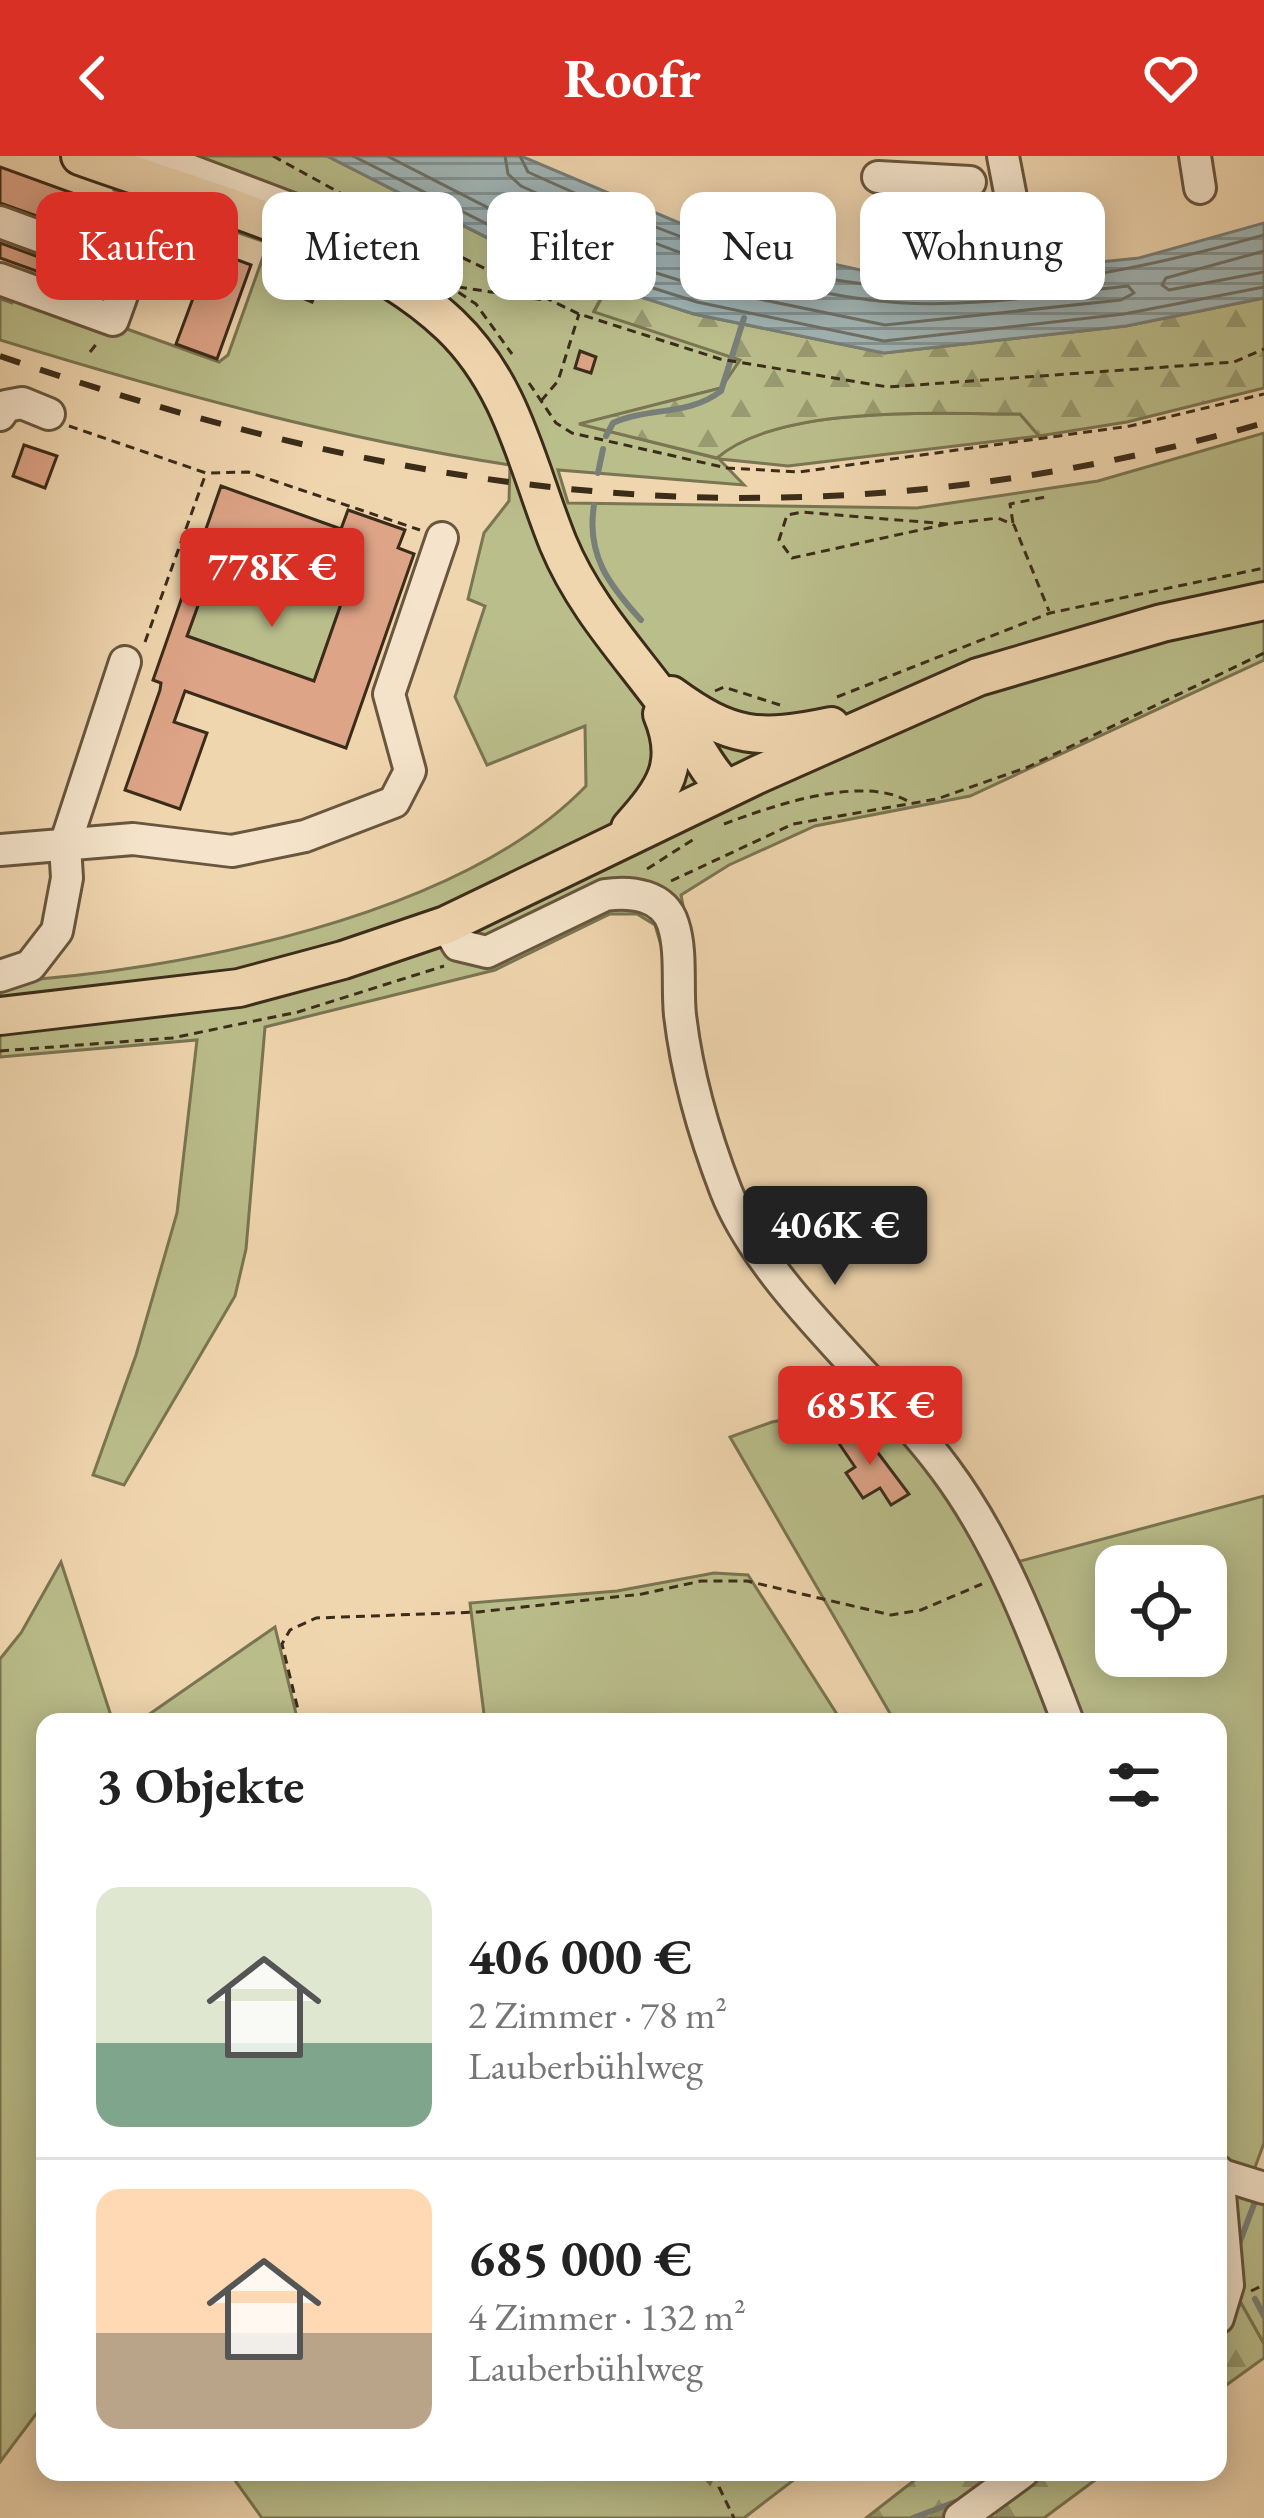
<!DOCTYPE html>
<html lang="de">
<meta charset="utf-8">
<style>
body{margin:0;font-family:"EB Garamond",serif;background:#f6f6f6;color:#222;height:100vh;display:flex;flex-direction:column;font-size:45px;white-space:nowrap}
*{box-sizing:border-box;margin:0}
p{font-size:39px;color:#767676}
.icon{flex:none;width:66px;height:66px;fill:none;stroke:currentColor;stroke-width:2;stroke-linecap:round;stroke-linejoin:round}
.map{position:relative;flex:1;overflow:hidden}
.panel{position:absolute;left:36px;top:1557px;width:1191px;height:768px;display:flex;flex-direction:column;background:#fff;border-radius:24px;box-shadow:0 6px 30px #0003}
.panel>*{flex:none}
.banner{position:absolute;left:36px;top:36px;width:1194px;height:108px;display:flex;gap:24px}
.controls{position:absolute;left:1095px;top:1389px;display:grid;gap:24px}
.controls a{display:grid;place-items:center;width:132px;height:132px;border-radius:24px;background:#fff;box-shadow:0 6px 30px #0003;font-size:60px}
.price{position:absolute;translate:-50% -102px;padding:0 27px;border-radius:12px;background:#d93025;color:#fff;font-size:39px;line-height:78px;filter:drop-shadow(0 3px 6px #0008)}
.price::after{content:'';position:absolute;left:50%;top:72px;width:36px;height:27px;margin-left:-18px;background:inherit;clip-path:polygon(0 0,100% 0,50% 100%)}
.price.active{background:#222;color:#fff}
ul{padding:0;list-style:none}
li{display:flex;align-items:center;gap:36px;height:300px;padding:0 60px}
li+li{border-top:3px solid #e0e0e0}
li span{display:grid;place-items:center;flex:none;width:336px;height:240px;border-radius:24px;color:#555}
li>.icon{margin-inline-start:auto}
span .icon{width:144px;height:144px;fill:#fffc;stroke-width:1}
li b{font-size:51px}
h2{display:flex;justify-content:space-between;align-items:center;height:144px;padding:0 60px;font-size:51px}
.tag{padding:0 42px;border-radius:24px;background:#fff;box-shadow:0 6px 30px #0003;font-size:42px;line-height:108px}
.tag.active{background:#d93025;color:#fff}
header{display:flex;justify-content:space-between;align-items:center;height:156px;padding:0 60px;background:#d93025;color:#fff;font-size:54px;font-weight:700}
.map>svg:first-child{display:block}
</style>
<header><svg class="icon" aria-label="back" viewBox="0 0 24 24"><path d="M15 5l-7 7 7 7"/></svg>Roofr<svg class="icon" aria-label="heart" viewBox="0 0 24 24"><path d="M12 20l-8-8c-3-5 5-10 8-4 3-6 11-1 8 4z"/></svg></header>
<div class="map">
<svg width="1264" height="2362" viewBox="0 0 1264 2362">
<defs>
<pattern id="forest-firs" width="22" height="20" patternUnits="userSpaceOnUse" patternTransform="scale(3)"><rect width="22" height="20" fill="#babe8b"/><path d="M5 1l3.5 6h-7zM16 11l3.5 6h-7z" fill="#989b71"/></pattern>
<pattern id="water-rules" width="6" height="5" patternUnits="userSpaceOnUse" patternTransform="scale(3)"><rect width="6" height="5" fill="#a1b6b7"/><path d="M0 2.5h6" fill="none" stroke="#849494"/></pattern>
</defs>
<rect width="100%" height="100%" fill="#f0d6af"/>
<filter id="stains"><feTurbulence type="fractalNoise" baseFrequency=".00167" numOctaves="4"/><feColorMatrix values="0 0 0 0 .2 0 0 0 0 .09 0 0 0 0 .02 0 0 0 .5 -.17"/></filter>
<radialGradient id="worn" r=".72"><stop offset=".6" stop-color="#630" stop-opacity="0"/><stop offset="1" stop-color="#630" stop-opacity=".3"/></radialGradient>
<g fill="#babe8b" stroke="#7a7552" stroke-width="3" fill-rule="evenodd">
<path d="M 128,0 L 327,0 L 540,109 L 608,130 L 594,155 L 741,204 L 721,232 L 581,268 L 716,302 C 780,248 937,258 1020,258 L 1039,280 L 788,310 L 719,303 L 744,329 L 558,314 L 568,347 L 917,352 L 1098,325 L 1264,277 L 1264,504 L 970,640 L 815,670 L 729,709 L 681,739 L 691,790 L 661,789 L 655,769 L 637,758 L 610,758 L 495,814 L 265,871 L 246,1093 L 235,1140 L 124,1329 L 93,1319 L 136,1199 L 177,1057 L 197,884 L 0,901 L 0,826 C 176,816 460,761 586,630 L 585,570 L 487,609 L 455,541 L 485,450 L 468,443 L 484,377 L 509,345 L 510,309 C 336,282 169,236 0,184 L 0,143 L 12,147 L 18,134 L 219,206 L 228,199 L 268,87 L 114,34 Z"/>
<polygon points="221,386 347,431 314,525 187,480"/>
<polygon points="875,1248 932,1309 980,1382 1059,1566 895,1566 730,1281 772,1266"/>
<path d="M 1264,1340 L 1264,1987 L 1251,2022 L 1231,2010 L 1218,1988 L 1218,1566 L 1082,1566 L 1013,1407 ZM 1116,1410 L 1206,1410 L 1206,1500 L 1116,1500 Z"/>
<polygon points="61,1406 113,1566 45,1566 45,2260 39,2254 0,2306 0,1503 21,1477"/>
<polygon points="714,1417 748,1419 842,1566 485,1566 470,1447 617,1435"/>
<polygon points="275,1471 298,1566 138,1566"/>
<polygon points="1233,2034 1264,2038 1264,2188 1237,2140"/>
<polygon points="229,2316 700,2316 710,2328 715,2316 804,2316 744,2362 262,2362"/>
</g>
<g fill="url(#forest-firs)" stroke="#7a7552" stroke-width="3">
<path d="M 608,130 L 694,158 L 884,197 L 1126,170 L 1264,142 L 1264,232 L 1127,266 L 1039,280 L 1020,258 C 937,258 780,248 717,302 L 579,268 L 721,232 L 740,204 L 594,156 Z"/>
<polygon points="1237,2140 1264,2188 1264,2202 1218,2235 1218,2150"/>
<polygon points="925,2316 1106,2316 1044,2362 866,2362"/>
</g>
<polygon fill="url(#water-rules)" stroke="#787f78" stroke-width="3" points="327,0 521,0 715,82 874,117 971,119 1139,102 1264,67 1264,142 1126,170 884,197 694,158 541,109"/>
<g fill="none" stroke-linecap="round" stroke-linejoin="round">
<g stroke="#6e7168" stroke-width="3">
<polyline points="353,0 546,98 697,146 884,185 1124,158 1264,131"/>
<path d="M 387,0 L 551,84 L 701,131 L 885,169 L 1121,144 L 1134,137 L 1128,130 C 1044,139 955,155 870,144 C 748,129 632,81 521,30 L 508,18 L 505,0"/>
<path d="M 520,0 L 528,16 C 633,64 759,119 875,129 C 1007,141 1138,115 1264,79"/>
<polyline points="1264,95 1166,122 1162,129 1169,134 1264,116"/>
</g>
<g stroke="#787f78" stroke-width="6">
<path d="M 606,280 L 613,267 C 648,251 689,260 721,235 L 744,162"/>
<polyline points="598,317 603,293"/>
<path d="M 594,349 C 586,399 609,429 641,464"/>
<polyline points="1236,2096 1256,2043"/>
<polyline points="1255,2143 1264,2160"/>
<polyline points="913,2362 966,2342"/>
</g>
</g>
<g fill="#dea487" stroke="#3b2c19" stroke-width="3" fill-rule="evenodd">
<polygon points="0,11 149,65 138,96 0,47"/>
<polygon points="0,87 105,125 100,138 0,102"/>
<polygon points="211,94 251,109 217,203 176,188"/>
<polygon points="296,123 318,132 312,146 290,137"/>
<polygon points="580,195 596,201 591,217 575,212"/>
<polygon points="24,289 57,300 45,332 13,320"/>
<path d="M 221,330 L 341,373 L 348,354 L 405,374 L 398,392 L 414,398 L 346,592 L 185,535 L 174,566 L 207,577 L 180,653 L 125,634 L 160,534 L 161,527 L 153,524 ZM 221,386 L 347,431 L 314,525 L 187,480 Z"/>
<polygon points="857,1269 909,1338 891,1349 880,1332 863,1342 846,1317 855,1311 836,1283"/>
</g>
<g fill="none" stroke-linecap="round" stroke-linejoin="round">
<defs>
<g id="minor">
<polyline points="1003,0 1014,57"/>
<polyline points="1195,0 1200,32"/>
<polyline points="136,14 189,14 374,84 407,103 411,137"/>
<polyline points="878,21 970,26"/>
<polyline points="0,66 150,121 180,37"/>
<polyline points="0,123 113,164 131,114"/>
<polyline points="0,259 6,250 22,247 49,258"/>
<polyline points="0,694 133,683 232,695 305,680 394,646 410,615 389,538 442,382"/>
<path d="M 446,769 L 458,789 L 487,796 L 605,739 C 631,735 664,739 673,768 C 682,795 677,831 680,859 C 687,919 704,978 726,1035 C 764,1132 882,1227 945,1313 C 1001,1388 1035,1479 1068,1566"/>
<polyline points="0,820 30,810 57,775 67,722 65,689 125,506"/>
<polyline points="1218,2015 1228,2129 1218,2162"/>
<polyline points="1219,2018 1264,2032"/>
<polyline points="960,2362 1023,2316"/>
</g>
<g id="major">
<path d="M 80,0 C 198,43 358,81 450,169 C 513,229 527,310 558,387 C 587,457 638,506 680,567 C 697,590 705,612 726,633"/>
<path d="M 671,539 C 731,583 759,585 831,570"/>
<path d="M 630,672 C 664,634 683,608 662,558"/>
<polyline points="0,860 239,832 343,804 446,769 759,618 978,521 1162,467 1264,445"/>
</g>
</defs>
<use href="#minor" stroke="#68563e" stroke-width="36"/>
<use href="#major" stroke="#3b2c19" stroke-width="42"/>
<g stroke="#3b2c19" stroke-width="3" stroke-dasharray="9 6" stroke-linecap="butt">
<polyline points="273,0 371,54"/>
<polyline points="422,82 579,158 648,180 720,203 888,231 1234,206 1264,193"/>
<polyline points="446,128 476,148 512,198"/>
<polyline points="458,131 544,144"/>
<polyline points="90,196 98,186"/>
<polyline points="529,227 556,267 572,277 727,312 799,316 1130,270 1264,238"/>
<polyline points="541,245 558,225 579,158"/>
<polyline points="69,270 206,317 248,316 420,374"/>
<polyline points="1013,367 1010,348 1050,340"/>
<polyline points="947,368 792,402 779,384 787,359 802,356 947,368 998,362 1014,369 1049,455"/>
<polyline points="145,486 205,320"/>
<polyline points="715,535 724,531 780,549"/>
<polyline points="837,541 1050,457 1264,412"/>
<path d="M 724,668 C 772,650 865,617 911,647"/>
<polyline points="647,713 694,683"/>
<polyline points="671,725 793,668 937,643 1028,611 1264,497"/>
<polyline points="0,895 172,882 298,856 444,810"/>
<polyline points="301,1566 282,1488 290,1474 316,1462 478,1456 642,1438 701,1425 747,1425 891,1459 921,1454 982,1428"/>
<polyline points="1251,2135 1264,2129"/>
<polyline points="721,2316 719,2331 734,2362"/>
</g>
<use href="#minor" stroke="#f5e4cb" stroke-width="30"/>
<use href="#major" stroke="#f0d6af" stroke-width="36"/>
<path stroke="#3b2c19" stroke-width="6" stroke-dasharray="21 21" stroke-linecap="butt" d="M 0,200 C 435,350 815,395 1264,267"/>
</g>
<rect width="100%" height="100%" filter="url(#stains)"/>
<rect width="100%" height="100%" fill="url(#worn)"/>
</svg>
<div class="controls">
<a><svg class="icon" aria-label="locate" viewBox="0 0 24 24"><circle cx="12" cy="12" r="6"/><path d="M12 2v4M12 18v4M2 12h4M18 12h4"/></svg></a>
</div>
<b class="price" style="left:272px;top:474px">778K €</b>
<b class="price active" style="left:835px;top:1132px">406K €</b>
<b class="price" style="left:870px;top:1312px">685K €</b>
<div class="banner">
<a class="tag active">Kaufen</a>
<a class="tag">Mieten</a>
<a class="tag">Filter</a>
<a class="tag">Neu</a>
<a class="tag">Wohnung</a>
</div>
<section class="panel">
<h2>3 Objekte<svg class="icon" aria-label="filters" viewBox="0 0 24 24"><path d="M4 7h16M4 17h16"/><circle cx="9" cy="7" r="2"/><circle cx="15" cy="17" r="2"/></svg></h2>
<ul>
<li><span style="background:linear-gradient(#dfe7d0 65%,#7fa58c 0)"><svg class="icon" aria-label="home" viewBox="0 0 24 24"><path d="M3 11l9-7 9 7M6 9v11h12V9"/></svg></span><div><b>406 000 €</b><p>2 Zimmer · 78 m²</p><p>Lauberbühlweg</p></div></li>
<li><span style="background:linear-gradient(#ffd9b3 60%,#b9a48a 0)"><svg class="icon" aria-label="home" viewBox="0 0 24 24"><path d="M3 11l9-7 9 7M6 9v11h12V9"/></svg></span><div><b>685 000 €</b><p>4 Zimmer · 132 m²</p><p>Lauberbühlweg</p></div></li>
</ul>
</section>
</div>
